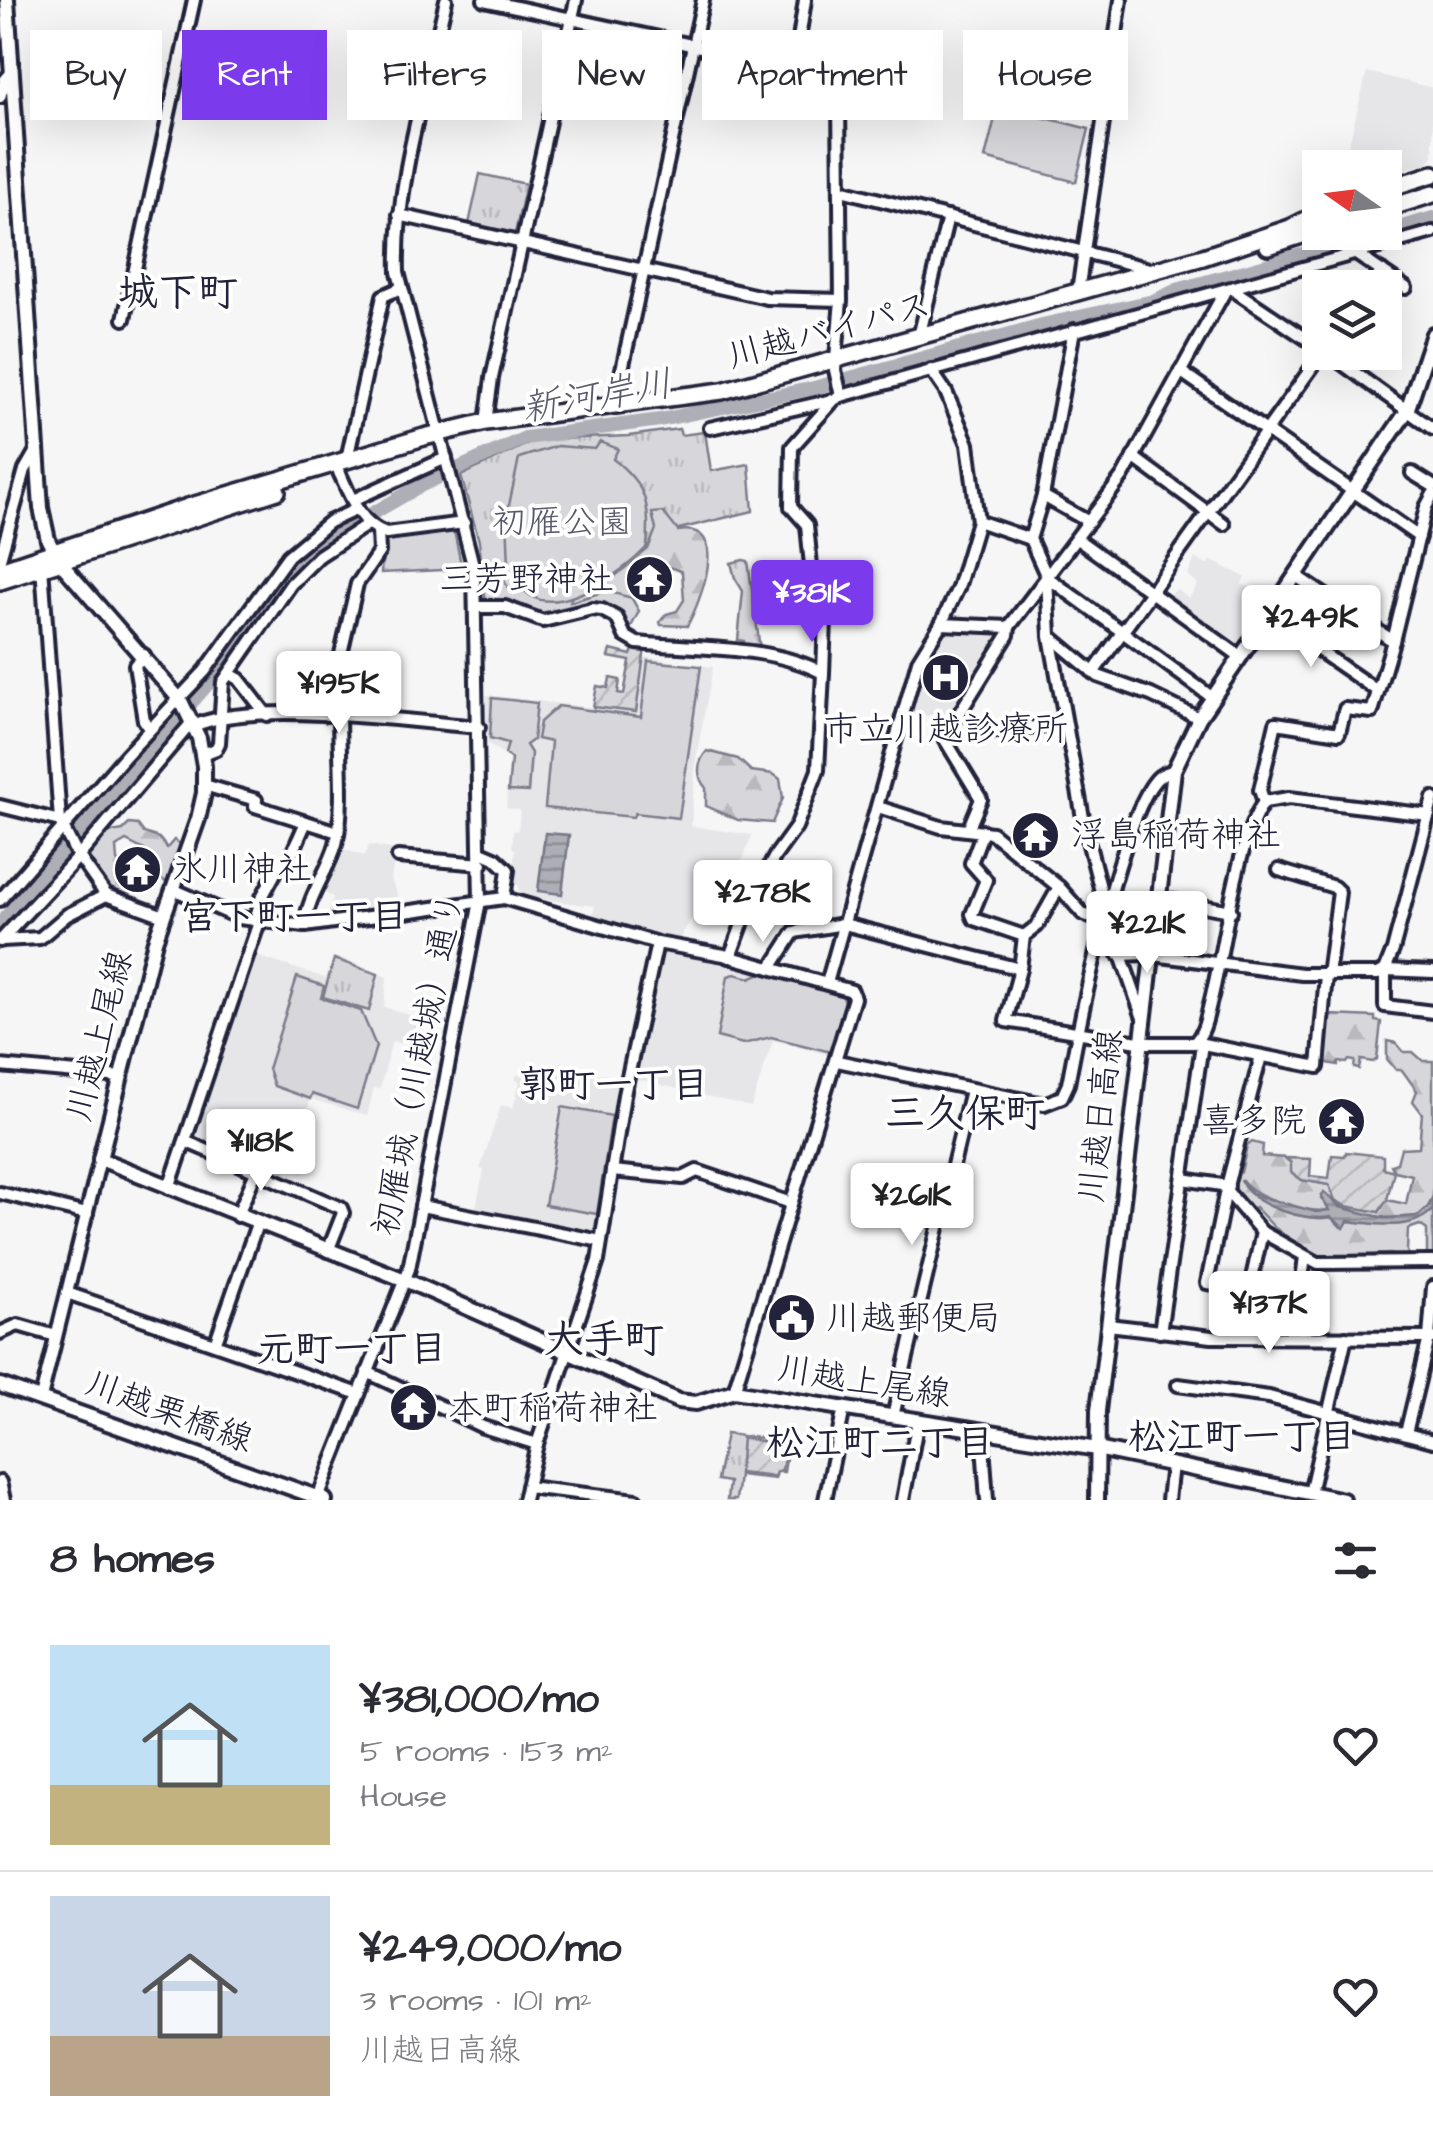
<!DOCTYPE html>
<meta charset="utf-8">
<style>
body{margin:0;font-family:"Architects Daughter","Klee One",sans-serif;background:#f7f7f7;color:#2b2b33;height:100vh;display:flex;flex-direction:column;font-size:38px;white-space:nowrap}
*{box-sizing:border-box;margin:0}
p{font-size:32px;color:#7c7c81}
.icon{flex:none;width:55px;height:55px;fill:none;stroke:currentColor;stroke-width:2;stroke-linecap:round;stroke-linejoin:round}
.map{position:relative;height:1500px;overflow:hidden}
.panel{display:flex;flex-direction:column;background:#fff;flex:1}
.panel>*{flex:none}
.top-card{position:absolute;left:30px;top:30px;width:1375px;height:90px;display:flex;gap:20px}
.needle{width:65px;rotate:284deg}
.buttons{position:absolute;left:1302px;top:150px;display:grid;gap:20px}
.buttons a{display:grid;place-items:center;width:100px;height:100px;border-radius:0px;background:#fff;box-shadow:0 10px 40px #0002;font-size:50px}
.price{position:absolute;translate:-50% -85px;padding:0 22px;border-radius:10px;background:#fff;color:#222;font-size:32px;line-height:65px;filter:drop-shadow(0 2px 5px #0008)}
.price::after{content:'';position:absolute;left:50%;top:60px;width:30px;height:22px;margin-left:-15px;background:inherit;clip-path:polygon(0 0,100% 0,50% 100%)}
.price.active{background:#7c3aed;color:#fff}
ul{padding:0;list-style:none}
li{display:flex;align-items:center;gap:30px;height:250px;padding:0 50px}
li+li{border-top:2px solid #e1e1e2}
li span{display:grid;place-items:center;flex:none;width:280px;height:200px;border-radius:0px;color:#555}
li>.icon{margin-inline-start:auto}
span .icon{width:120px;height:120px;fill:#fffc;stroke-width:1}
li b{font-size:42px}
h2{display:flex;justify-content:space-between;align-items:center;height:120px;padding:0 50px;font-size:42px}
.tag{padding:0 35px;border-radius:0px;background:#fff;box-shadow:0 10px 40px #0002;font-size:35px;line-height:90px}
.tag.active{background:#7c3aed;color:#fff}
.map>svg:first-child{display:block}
</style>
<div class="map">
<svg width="1433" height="1500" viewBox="0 0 1433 1500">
<defs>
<pattern id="grass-tufts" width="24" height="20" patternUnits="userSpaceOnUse" patternTransform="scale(2.5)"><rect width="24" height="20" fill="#d7d7db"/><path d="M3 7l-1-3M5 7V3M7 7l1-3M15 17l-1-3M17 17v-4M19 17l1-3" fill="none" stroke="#b8b8bd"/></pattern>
<pattern id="forest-firs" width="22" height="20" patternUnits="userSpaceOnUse" patternTransform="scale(2.5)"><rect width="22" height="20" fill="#d7d7db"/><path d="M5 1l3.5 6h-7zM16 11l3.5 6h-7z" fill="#b8b8bd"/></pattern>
<pattern id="garden-furrows" width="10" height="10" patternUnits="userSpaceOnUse" patternTransform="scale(2.5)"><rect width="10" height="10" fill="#d7d7db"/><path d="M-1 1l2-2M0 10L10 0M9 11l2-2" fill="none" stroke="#b8b8bd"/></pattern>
<pattern id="water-rules" width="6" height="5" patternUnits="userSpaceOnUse" patternTransform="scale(2.5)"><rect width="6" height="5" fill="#aeaeb7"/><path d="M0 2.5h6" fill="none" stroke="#8d8d96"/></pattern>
</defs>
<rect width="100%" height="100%" fill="#f6f6f7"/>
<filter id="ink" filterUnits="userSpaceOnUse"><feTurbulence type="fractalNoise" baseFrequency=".01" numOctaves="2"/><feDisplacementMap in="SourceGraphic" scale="20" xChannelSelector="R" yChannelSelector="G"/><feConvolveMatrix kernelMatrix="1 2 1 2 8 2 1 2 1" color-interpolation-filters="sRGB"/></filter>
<g filter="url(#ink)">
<g fill="#e6e6e9">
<polygon points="1367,72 1433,88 1433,156 1427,163 1385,175 1385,168 1343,167"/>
<polygon points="1195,558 1207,565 1210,560 1245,577 1242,584 1254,590 1245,611 1256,619 1236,648 1168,599 1176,589 1189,598 1198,584 1188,575"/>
<polygon points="943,628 998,632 961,697 943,720 909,711 925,656"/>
<polygon points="645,657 713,667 696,759 691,826 752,835 739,869 729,874 714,914 695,913 678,941 592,919 595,906 518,896 519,886 512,883 515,849 512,848 513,831 518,830 520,810 506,808 509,758 487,743 487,695 636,713"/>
<polygon points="369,845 396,850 391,880 401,904 390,903 387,909 327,918 333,897 319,891 336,847 365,856"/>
<polygon points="659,951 719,959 843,992 849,1001 833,1056 773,1040 751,1107 633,1078"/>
<polygon points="253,955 326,978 333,957 352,962 387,977 384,1007 421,1019 416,1047 392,1041 380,1089 374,1088 367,1116 311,1099 285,1175 192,1134"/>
<polygon points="556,1062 621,1079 598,1230 588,1236 475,1212 484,1170 480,1169 501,1105 513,1108 520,1082 515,1080 517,1075 540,1080"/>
</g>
<g fill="url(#grass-tufts)" stroke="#7c7c8b" stroke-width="2.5">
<polygon points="480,174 526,184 515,233 469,224"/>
<polygon points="679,429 681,435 705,432 711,471 749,464 753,511 679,529 629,573 631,597 639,611 628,633 608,608 547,617 509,603 486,604 479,541 461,476 535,440 629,436"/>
<polygon points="743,560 748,561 760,649 744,649 744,641 738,640 743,591 735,578 731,563"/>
<polygon points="334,959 378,974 369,1011 323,997"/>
<polygon points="726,1434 775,1440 787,1451 784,1472 777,1472 775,1479 739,1475 736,1500 727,1500 729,1482 717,1480"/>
</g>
<g fill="url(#forest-firs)" stroke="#7c7c8b" stroke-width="2.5">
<path d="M 663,512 L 678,531 C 733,521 699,605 687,626 L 661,625 L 660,622 L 666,614 L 677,611 L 684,600 L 682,572 C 667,563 651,568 634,573 L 630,582 L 644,594 L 643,601 L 606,591 L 570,602 L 572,596 L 614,577 L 648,549 L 656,529 L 652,513 Z"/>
<path d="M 707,751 L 738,759 L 751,771 L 773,774 L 780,779 L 783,798 L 772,823 L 738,820 L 706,806 L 706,788 C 696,777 697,762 707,751 Z"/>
<polygon points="129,824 138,825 144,833 159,838 167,848 174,840 181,845 170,885 153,873 144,850 126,841 116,847 117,861 129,873 127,877 120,876 117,885 131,892 128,901 112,896 85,854 106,833 123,830"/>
<polygon points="1330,1015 1375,1017 1375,1021 1381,1022 1377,1059 1373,1062 1361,1060 1359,1069 1354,1068 1355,1061 1349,1060 1347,1063 1339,1062 1338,1065 1322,1062 1326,1019"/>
<path d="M 1387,1041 L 1396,1043 L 1404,1052 L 1413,1052 L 1423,1061 L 1433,1061 L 1433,1196 C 1430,1203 1427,1212 1419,1215 C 1397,1225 1341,1212 1326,1194 L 1321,1195 L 1329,1210 C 1308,1215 1253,1197 1242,1180 C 1250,1206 1307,1222 1331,1217 L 1341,1227 L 1347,1221 L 1409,1223 L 1433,1209 L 1433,1256 L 1427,1256 L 1427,1230 L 1420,1225 L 1408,1229 L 1407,1251 L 1411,1258 L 1390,1254 L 1373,1255 L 1349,1261 L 1317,1258 L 1275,1228 L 1255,1207 L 1248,1210 L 1232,1187 L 1235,1171 L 1241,1172 L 1247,1146 L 1252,1142 L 1263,1145 L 1262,1156 L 1285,1158 L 1291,1163 L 1292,1172 L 1302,1180 L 1329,1185 L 1379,1212 L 1387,1200 L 1406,1204 L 1412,1175 L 1394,1171 L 1391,1165 L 1397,1163 L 1401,1148 L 1419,1147 L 1422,1113 L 1413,1101 L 1417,1091 L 1402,1070 L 1396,1070 L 1387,1059 Z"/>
</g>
<g fill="url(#garden-furrows)" stroke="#7c7c8b" stroke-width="2.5">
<polygon points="634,647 645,648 636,712 593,707 597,686 608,688 610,678 620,680 618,693 624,694 630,661 609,657 611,650 631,655"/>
<polygon points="1346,1152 1383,1156 1383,1168 1394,1171 1387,1200 1379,1212 1346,1206 1335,1200 1329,1185 1302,1180 1291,1172 1291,1163 1285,1158 1311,1159 1310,1176 1329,1178 1332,1155 1345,1156"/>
<polygon points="742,1438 778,1444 785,1452 782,1470 776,1472 774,1477 739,1473"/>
</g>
<g fill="#d7d7db" stroke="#7c7c8b" stroke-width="2.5">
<polygon points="998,106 1089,129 1076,182 985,158"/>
<path d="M 600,442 L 618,449 L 613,459 C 648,486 650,506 647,547 C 625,570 576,606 541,600 C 531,598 522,589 514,584 L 508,588 L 499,571 L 509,567 L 507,515 L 519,458 L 557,446 L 595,449 Z"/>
<polygon points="454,531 462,569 381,573 384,539"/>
<polygon points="648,661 701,666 679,818 635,813 633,817 545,808 551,742 537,739 540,722 558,706 641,717"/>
<polygon points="492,698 537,703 533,740 526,745 531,753 528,792 508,791 511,759 505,754 508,743 490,738"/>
<polygon points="761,973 842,995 846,1003 831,1052 771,1037 743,1044 717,1037 728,976 735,974 750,978"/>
<polygon points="297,977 324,986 321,998 361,1011 376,1046 357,1109 312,1094 310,1099 274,1086 268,1069"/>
<polygon points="562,1107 612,1116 597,1214 545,1205"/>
</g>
<g fill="url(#water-rules)" stroke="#767685" stroke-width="2.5">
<polygon points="545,833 569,835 562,894 538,891"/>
<path d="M 1241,1179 L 1252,1193 L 1262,1197 L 1316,1212 L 1329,1210 L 1321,1198 L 1324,1192 L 1340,1207 L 1384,1218 L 1418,1216 L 1429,1206 L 1433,1196 L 1433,1209 C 1413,1232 1376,1224 1348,1221 L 1344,1228 L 1331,1217 C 1306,1222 1249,1206 1241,1179 Z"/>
</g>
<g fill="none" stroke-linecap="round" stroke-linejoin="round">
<g stroke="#767685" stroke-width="2.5">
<polyline points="991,653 1002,633"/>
<polyline points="942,730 950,719"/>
</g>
<g stroke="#aeaeb7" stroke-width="14">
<polyline points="1385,232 1433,218"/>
<polyline points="0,924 225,664 265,602 309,550 422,485 525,438 660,420 814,388 1046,324 1154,301 1177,290 1383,232"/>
</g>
<defs>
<g id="minor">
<path d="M 484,0 L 728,53 C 740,57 753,62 766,64 C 798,69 822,66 839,99 L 841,300 L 835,370 L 841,396"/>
<polyline points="795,65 805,0"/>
<polyline points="0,97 5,80 11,73"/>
<polyline points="841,190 1150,269"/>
<polyline points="399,215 767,298 841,300"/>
<polyline points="1356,254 1406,288"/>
<polyline points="1370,288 1382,271"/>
<polyline points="1232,289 1320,348"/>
<polyline points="1078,292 1121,0"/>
<polyline points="124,319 194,0"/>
<polyline points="1074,330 1043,496 1030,539 1047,577 1050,636 1085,829 1107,915 1143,1018"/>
<polyline points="919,337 948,217"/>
<polyline points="1326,352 1433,429"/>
<polyline points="931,370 946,392 968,444 978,521 1030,539"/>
<polyline points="1180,371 1419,537"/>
<polyline points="614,406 703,0"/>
<polyline points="486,422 492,378 576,0"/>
<polyline points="710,428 833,400"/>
<polyline points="1133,457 1224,524"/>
<polyline points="347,459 383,296 401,288"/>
<path d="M 339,472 C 350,495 359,524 386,533 L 464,523"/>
<polyline points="1412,473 1433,486"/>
<polyline points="1043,496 1089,522"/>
<polyline points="353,500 446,458"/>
<polyline points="1077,539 1241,657"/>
<polyline points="0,559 25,470 37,449"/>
<polyline points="42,566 60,821 75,851 106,895 164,916"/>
<polyline points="1296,576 1393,641"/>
<polyline points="1047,577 1213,698"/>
<path d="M 477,607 L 505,607 L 543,621 L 592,609 L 602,610 L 617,618 L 625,636 L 637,643 C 697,649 771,645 823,673 L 818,770 L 796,827 L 775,856 L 750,903 L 730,957"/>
<polyline points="1269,616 1376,690"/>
<polyline points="941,624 958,588 978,521"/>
<polyline points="1050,636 1098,676 1151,695 1199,718"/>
<polyline points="144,655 135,665 144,720 150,729"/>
<polyline points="823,673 825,619 812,576 807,525 791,507 792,447 834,400 841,396 1433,232"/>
<polyline points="1093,673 1323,352"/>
<polyline points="230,674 239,679 267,715"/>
<polyline points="327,715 357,584 379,552 378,531"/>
<path d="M 194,726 C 249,699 413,722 479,727"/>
<polyline points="996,731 1065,724"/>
<polyline points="203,754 216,749 219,743 223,682 291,584 319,556 368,524"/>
<polyline points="204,785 256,800 255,806 306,822 287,865 280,864 261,899 255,921"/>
<polyline points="1264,802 1260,790 1276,723 1339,733 1345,709 1372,712 1393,641 1426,507 1433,494"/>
<polyline points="0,806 60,821"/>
<polyline points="878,807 941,827 992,833 1059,887 1083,914 1105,923"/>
<polyline points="306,822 338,832"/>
<polyline points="968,830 981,799 944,738 1008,635 1009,627"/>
<polyline points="983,831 971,863 986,880 972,914 974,919 1024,936"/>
<polyline points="481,852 495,858 508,870 504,898"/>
<polyline points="398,857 482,864"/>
<polyline points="1279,870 1334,887 1339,892 1328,975"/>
<path d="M 1059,887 L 1037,926 L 1024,936 L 1020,969 L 1006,1021 L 1145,1043 L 1194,1043 C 1205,1033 1207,1015 1211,1000 C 1224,949 1236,840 1264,802 L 1289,798 L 1429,815"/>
<polyline points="175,890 239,918 305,926 504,898 657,943 724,955 852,991 854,998 734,1391"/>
<polyline points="1158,898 1231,911"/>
<polyline points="0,900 126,755 205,671 288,556 329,522 357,509"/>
<path d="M 305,926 C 307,897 328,872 336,844 C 345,808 339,754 339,716"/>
<polyline points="2,940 40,938 67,915 106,895"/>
<polyline points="0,941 79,856 193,721"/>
<polyline points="1119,955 1145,954 1302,974 1378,974 1385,970 1393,950 1433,798"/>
<polyline points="771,968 794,932 844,924 1020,969"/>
<polyline points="1433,972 1385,970 1385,1006 1433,1012"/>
<polyline points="827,983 918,661 941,624 1009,627 1123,476 1225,291"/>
<polyline points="1198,1043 1318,1067 1326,975"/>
<polyline points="1261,1056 1226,1190 1262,1232 1318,1263 1433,1262"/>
<path d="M 837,1061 L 1044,1104 L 1062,1097 L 1068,1084 C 1078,1030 1123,804 1160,776 C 1162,774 1172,771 1174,770"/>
<polyline points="0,1066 121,1077"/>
<polyline points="187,1142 341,1208 343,1213 328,1251"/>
<polyline points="612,1171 683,1178 697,1171 791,1203"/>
<polyline points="1183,1179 1228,1186"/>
<polyline points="169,1188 259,922"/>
<polyline points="1226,1190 1207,1283 1303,1295 1301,1336"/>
<polyline points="0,1193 87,1214"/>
<polyline points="421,1206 601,1241"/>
<polyline points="237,1216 257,1170"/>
<polyline points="1250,1287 1262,1232"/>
<polyline points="67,1293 359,1394"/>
<polyline points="1300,1294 1305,1257"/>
<polyline points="1108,1325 1212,1337 1433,1338"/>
<polyline points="1160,1332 1202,1044"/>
<polyline points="0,1333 18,1325 56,1336"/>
<polyline points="215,1344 257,1224"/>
<polyline points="367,1372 483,1427 537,1444"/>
<polyline points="1178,1385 1269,1397 1433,1441"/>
<polyline points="41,1398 100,1159"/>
<polyline points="893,1416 971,1090"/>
<polyline points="982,1431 987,1500"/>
<polyline points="1406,1433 1429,1338 1433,1287"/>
<polyline points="0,1482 4,1500"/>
<polyline points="527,1487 636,1500"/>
<polyline points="1310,1493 1346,1337"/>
<path d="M 317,1500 L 409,1269 L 480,901 L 474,569 L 398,272 C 395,181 426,89 446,0"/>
<polyline points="524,1500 537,1444 598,1261 624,1095 657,943"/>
<polyline points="825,1500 844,1408"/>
<polyline points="903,1500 918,1420"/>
<polyline points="1168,1500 1172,1465"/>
</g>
<g id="major">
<polyline points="7,0 41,508 48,540 59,561 181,701 199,738 204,766 204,793 198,819 155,941 100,1159 405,1280 678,1401 696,1403 734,1391 1097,1449 1343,1500"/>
<polyline points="0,1385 325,1500"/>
<polyline points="1097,1500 1098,1411 1174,770 1199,718 1407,411 1433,334"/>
</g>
<g id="highway">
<polyline points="1385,189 1433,174"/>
<polyline points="1385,209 1433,194"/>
<polyline points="1268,246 1320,229"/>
<polyline points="0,570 188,507 424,437 486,422 722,391 1203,257 1290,228 1320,213"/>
<polyline points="0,581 277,491"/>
</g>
</defs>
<use href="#minor" stroke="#22223b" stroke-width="18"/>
<use href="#major" stroke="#22223b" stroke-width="20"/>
<use href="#highway" stroke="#22223b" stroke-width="22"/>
<use href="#minor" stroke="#fff" stroke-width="10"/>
<use href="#major" stroke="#fff" stroke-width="12"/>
<use href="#highway" stroke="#fff" stroke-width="15"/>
</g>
</g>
<defs>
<symbol id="temple-disc" viewBox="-11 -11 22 22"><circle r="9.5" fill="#22223b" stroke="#fff"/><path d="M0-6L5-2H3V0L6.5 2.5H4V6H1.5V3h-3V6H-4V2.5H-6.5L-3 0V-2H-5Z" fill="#fff"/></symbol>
<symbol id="hospital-disc" viewBox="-11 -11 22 22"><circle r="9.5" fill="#22223b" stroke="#fff"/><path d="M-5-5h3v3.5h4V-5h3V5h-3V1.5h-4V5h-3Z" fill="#fff"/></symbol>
<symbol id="civic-disc" viewBox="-11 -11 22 22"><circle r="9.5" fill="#22223b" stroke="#fff"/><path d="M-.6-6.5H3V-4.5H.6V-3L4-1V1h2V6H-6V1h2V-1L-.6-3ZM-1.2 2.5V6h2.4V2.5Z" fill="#fff"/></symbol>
</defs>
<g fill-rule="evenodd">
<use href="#temple-disc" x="622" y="552" width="55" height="55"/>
<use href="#hospital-disc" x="918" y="650" width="55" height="55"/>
<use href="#temple-disc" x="1008" y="808" width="55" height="55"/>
<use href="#temple-disc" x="110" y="842" width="55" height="55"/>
<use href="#temple-disc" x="1314" y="1094" width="55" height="55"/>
<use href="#civic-disc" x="764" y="1290" width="55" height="55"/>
<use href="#temple-disc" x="386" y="1380" width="55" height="55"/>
</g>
<g text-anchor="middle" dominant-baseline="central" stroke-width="8" stroke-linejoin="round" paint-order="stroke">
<g font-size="35" fill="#22223b" stroke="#fff">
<text transform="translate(829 331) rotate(-15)">川越バイパス</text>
<text transform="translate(100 1036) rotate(-76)">川越上尾線</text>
<text transform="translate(419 1064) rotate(-79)">初雁城（川越城）通り</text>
<text transform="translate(1101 1116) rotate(-84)">川越日高線</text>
<text transform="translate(864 1382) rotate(9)">川越上尾線</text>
<text transform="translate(169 1412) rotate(20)">川越栗橋線</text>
</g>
<g font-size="35" fill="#58586b" stroke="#fff">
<text x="562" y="522">初雁公園</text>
</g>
<g font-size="35" fill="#22223b" stroke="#fff" text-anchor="start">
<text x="614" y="579" text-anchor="end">三芳野神社</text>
<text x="946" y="729" text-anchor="middle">市立川越診療所</text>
<text x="1071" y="835">浮島稲荷神社</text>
<text x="172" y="869">氷川神社</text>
<text x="1306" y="1121" text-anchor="end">喜多院</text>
<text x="826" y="1318">川越郵便局</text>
<text x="448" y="1408">本町稲荷神社</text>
</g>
<g font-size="38" font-style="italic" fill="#5a5a6d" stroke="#fff">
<text transform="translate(597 397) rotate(-10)">新河岸川</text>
</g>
<g font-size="38" font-weight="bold" fill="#22223b" stroke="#fff">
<text x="294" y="918">宮下町一丁目</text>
<text x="614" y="1086">郭町一丁目</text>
<text x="352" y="1350">元町一丁目</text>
<text x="1242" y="1438">松江町一丁目</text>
<text x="880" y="1444">松江町二丁目</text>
</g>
<g font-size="40" font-weight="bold" fill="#22223b" stroke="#fff">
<text x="178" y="293">城下町</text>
<text x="965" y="1114">三久保町</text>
<text x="604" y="1340">大手町</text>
</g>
</g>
</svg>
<div class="buttons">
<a><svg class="needle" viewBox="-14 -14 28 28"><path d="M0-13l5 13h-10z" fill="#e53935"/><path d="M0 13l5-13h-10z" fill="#7c7c81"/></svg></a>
<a><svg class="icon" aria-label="layers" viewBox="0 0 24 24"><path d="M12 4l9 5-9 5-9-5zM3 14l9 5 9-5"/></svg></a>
</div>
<b class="price active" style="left:812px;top:645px">¥381K</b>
<b class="price" style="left:1311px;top:670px">¥249K</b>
<b class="price" style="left:339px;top:736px">¥195K</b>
<b class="price" style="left:763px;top:945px">¥278K</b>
<b class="price" style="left:1147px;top:976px">¥221K</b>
<b class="price" style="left:261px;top:1194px">¥118K</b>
<b class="price" style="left:912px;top:1248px">¥261K</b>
<b class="price" style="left:1269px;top:1356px">¥137K</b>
<div class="top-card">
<a class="tag">Buy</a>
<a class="tag active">Rent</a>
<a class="tag">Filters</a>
<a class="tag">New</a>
<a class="tag">Apartment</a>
<a class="tag">House</a>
</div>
</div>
<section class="panel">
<h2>8 homes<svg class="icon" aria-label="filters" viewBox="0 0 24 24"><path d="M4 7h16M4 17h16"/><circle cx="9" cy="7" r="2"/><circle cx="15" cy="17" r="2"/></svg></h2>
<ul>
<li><span style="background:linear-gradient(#bfe0f5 70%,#c2b280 0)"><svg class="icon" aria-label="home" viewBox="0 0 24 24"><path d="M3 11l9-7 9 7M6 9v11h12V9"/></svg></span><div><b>¥381,000/mo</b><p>5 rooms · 153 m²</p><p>House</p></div><svg class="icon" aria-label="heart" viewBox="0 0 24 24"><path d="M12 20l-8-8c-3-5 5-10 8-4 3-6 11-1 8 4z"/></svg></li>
<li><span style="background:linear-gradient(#c9d6e8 70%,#b9a48a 0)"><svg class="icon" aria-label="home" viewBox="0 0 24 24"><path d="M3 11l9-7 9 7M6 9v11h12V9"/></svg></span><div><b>¥249,000/mo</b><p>3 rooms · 101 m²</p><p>川越日高線</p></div><svg class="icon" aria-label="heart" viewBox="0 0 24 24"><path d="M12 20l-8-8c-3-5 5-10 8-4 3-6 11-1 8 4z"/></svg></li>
</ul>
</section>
